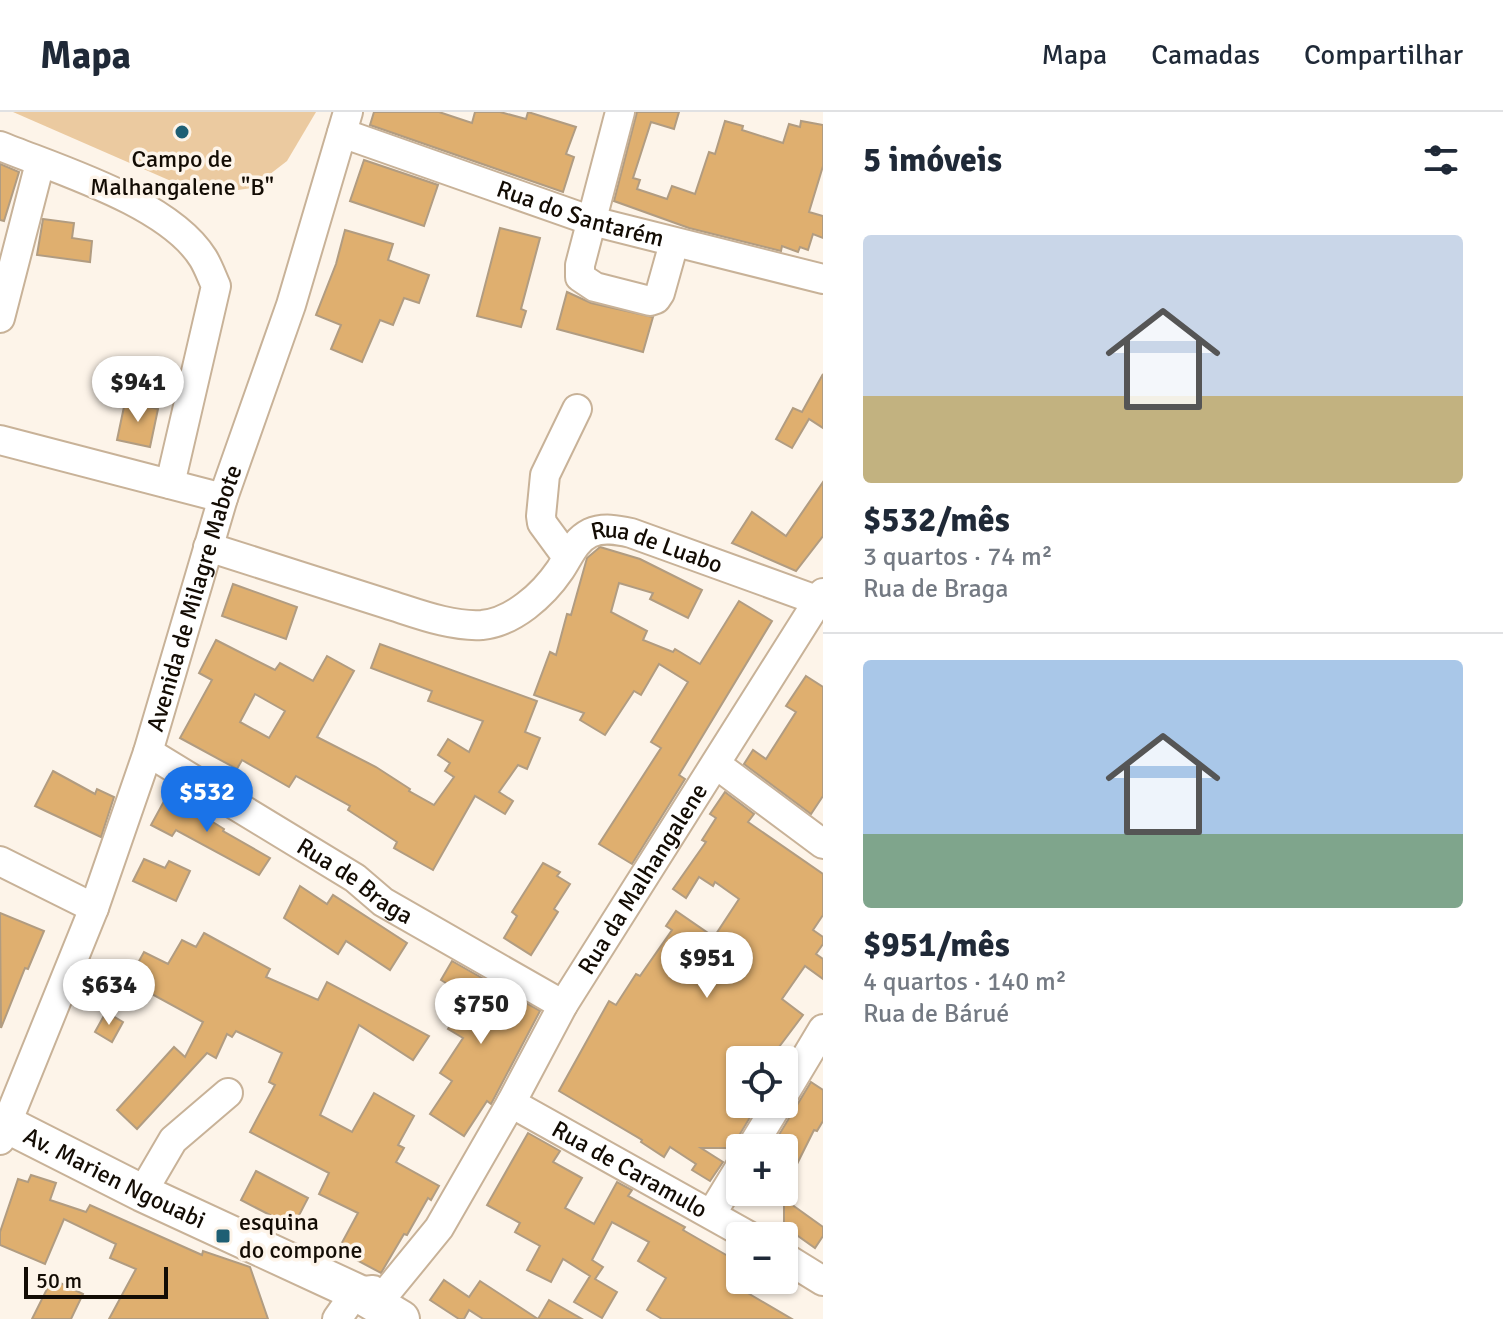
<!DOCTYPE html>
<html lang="pt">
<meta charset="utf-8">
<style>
body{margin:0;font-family:Signika,sans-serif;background:#f2f2f3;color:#1f2937;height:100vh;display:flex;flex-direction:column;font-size:30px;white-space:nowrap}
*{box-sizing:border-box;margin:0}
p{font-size:26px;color:#747a83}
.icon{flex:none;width:44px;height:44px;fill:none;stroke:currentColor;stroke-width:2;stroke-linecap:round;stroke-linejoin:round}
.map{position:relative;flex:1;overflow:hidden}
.sheet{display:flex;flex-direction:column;background:#fff;width:680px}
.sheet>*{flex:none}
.controls{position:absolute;left:726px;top:934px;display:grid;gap:16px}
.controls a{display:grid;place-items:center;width:72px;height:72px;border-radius:8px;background:#fff;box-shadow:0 2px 6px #0004;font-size:40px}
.scale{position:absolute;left:24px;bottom:20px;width:144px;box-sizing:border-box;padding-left:8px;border:4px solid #130c04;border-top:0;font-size:22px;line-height:28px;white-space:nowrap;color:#130c04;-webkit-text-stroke:6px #fdf4e9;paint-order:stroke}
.price{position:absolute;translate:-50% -68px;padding:0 18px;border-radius:28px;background:#fff;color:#222;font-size:26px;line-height:52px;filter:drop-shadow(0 2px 4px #0008)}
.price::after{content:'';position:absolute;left:50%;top:48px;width:24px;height:18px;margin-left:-12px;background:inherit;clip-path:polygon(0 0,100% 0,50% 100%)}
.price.active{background:#1a73e8;color:#fff}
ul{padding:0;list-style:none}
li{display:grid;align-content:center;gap:16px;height:424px;padding:0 40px}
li+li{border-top:2px solid #e0e1e3}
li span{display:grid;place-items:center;height:248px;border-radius:8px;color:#555}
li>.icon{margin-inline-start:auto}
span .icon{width:144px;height:144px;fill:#fffc;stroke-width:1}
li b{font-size:34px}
h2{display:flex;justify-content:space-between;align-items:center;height:96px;padding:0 40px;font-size:34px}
header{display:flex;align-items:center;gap:48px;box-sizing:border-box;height:112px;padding:0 40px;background:#fff;border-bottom:2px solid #e0e1e3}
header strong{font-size:38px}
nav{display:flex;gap:44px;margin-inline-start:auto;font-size:28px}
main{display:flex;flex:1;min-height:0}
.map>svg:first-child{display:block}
</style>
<header>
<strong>Mapa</strong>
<nav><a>Mapa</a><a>Camadas</a><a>Compartilhar</a></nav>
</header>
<main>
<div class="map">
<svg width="823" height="1207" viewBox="0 0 823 1207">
<rect width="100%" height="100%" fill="#fdf4e9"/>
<polygon fill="#ebcaa0" points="13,0 316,0 287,49 252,76 203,83"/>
<g fill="#dfaf6f" stroke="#b19c81" stroke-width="2" fill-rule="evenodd">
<polygon points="374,0 439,0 472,11 475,0 500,0 526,7 528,0 576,15 566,42 574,45 563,80 370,13"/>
<polygon points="637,0 679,0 674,17 651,10 633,66 640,68 637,77 667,87 672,74 695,82 709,40 715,42 725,9 743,14 742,18 783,31 789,12 800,15 801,9 823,13 823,54 809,100 823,104 823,126 813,122 808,138 800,135 798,140 782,134 781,139 689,116 614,89"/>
<polygon points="364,48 438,73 424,114 350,89"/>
<polygon points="0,52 19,60 4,109 0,108"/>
<polygon points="43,107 74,111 72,126 92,129 90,150 37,143"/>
<polygon points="500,116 540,126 521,197 526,199 521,215 477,204"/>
<polygon points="345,118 393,132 388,148 429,163 419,191 404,186 393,213 380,208 362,250 331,237 341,213 316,203 336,152"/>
<polygon points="567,180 591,191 653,205 643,240 557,217"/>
<polygon points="823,262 823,316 809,307 792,336 776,327 793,296 802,300"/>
<polygon points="125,290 158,297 150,335 117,328"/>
<polygon points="823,370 823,424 796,459 732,431 752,400 786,424"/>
<polygon points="600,435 640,447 702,478 688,506 650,487 653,481 619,471 611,500 647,519 643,528 673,540 675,537 700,552 739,489 772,509 679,663 685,667 632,752 599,732 661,636 651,630 688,570 659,552 641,583 634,579 605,623 580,608 584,601 534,583 550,540 556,543 567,502 571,503 587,446"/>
<polygon points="233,472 297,495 286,527 222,504"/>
<path d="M 216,528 L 275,558 L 280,551 L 313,569 L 327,544 L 354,559 L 317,625 L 376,655 L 410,677 L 409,679 L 434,693 L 454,665 L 445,659 L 450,651 L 438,643 L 448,627 L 469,640 L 483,609 L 428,589 L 432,579 L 371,556 L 380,532 L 537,589 L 525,620 L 540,626 L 527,657 L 518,653 L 499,680 L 513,689 L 505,702 L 475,684 L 433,758 L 394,736 L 397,730 L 348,698 L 350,694 L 296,664 L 289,675 L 242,648 L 237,657 L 180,626 L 212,568 L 199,561 ZM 255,582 L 285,599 L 269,626 L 240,610 Z"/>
<polygon points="806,564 823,575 823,684 811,702 744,652 753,638 766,647 796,600 786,594"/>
<polygon points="53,659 95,682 97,677 114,685 101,725 35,694"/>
<polygon points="725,680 754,702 748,710 823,762 823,803 813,818 823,825 823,832 816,842 823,847 823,867 805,854 782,887 803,903 776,939 786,946 785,948 740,948 740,992 758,992 737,1027 734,1036 701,1036 723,1050 710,1069 692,1058 696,1052 670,1035 664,1045 641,1030 642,1028 559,979 609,889 616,893 636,862 640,864 672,818 666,814 676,799 714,825 739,787 715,770 713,774 699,765 686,786 673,777 706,730 702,728 716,706 710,702"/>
<polygon points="168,682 224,717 223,719 270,746 259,763 176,718 172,724 151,713"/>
<polygon points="144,747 165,756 169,749 190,759 176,789 133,769"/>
<polygon points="543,751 560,760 557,764 570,772 554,797 558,800 531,843 504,826 517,804 512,800"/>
<polygon points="300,774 327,792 333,783 407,831 390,858 346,829 338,842 284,806"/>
<polygon points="0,801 44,819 28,857 25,856 1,916"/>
<polygon points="204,821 270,857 266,865 318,888 327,870 429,924 413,948 359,913 320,1003 352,1020 374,981 414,1004 398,1033 404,1036 396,1050 439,1074 431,1088 428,1086 407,1123 404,1122 381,1161 338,1138 358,1101 319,1082 329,1061 250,1020 275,973 269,970 282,941 236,919 232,925 227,922 216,946 207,941 137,1017 117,998 174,935 185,945 203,910 128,869 144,840 168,852 182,828 196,835"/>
<polygon points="452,849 540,899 491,992 487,989 464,1024 430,1002 452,969 440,961 463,926 448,917 468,885 441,868"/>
<polygon points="106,900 123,910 112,930 95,920"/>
<polygon points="811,970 823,978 823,1009 817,1019 814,1018 784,1078 784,1036 771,1036"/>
<polygon points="528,1021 560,1039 553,1050 582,1066 565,1096 594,1112 617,1070 632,1078 628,1084 685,1115 683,1118 740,1151 729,1170 792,1207 662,1207 647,1198 666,1166 638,1149 649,1130 612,1110 592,1148 603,1155 595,1167 617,1180 602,1206 574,1190 590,1164 563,1147 551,1170 527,1158 540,1134 515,1120 520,1111 487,1093"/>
<polygon points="256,1059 308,1086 293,1115 241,1088"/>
<polygon points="31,1063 56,1071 50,1088 86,1100 90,1093 202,1143 203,1139 250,1155 268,1207 109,1207 136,1157 110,1146 116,1132 64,1107 45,1152 0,1133 0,1120 18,1067 28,1070"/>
<polygon points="784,1087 823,1115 823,1124 815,1136 784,1114"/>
<polygon points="52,1167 83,1182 71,1207 32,1207"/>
<polygon points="444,1168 469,1185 480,1169 538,1207 549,1188 582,1207 483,1207 469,1198 464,1207 459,1207 430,1188"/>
</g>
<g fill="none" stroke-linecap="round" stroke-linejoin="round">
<defs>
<g id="minor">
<polyline points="620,0 580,153 580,165 595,175 650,189 656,187 660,181 674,131"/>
<path id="s1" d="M 342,21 L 592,109 L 823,167"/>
<path d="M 0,34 C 59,58 169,91 203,146 C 208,154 212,165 216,174 L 170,372"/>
<polyline points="0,206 40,51"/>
<polyline points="0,328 223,386"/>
<path id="s2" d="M 208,435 C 268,454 327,473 387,492 C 416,501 451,515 482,513 C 513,510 543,483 560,458 C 569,445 574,429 590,421 C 603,415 618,418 631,421 L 819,489"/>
<polyline points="567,445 542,411 541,404 545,363 577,297"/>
<path id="s3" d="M 148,640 L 355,766 L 383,790 L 563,893"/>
<polyline points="717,653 823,732"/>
<polyline points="0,749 94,796"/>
<polyline points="784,982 823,917"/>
<path id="s4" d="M 511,991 L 749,1124"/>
<path id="s5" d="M 0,1028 L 94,796 L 148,640 L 223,386 L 291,193 L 348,0"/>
<polyline points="751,1036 778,992"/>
<polyline points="142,1081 173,1028 228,981"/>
<polyline points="712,1101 740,1055"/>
<polyline points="784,1145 823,1169"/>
<path id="s6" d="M 390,1176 L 439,1116 L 511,991 L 563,893 L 823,481"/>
<polyline points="337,1207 356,1180 373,1178"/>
</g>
<g id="major">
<path id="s7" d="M 0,1009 L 142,1081 L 356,1180 L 401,1207"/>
</g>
</defs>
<use href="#minor" stroke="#c8b298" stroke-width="32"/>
<use href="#major" stroke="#c8b298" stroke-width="40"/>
<use href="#minor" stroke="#fff" stroke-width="28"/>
<use href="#major" stroke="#fff" stroke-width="36"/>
</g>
<g fill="#1e5f74" stroke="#fdf4e9" stroke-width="3">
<circle cx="182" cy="20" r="8"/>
<rect x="215" y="1116" width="16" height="16" rx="4"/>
</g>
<g text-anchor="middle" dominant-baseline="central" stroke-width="7" stroke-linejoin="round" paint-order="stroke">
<g font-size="24" fill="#130c04" stroke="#fdf4e9">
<text x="182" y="47">Campo de<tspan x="182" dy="28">Malhangalene "B"</tspan></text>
<text x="239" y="1110" text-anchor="start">esquina<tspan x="239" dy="28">do compone</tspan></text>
</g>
<g font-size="24" fill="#130c04" stroke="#fdf4e9">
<text stroke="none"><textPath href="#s1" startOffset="252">Rua do Santarém</textPath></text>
<text stroke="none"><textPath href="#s2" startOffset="502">Rua de Luabo</textPath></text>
<text stroke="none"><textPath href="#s5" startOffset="576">Avenida de Milagre Mabote</textPath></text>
<text stroke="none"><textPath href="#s6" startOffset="482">Rua da Malhangalene</textPath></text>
<text stroke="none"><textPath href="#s3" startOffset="244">Rua de Braga</textPath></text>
<text stroke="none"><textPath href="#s4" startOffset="136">Rua de Caramulo</textPath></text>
<text stroke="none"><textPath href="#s7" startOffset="128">Av. Marien Ngouabi</textPath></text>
</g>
</g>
</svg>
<div class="controls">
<a><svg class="icon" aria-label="locate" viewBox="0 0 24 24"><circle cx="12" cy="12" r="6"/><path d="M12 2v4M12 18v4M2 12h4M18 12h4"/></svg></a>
<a>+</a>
<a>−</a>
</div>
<div class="scale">50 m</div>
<b class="price" style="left:138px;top:312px">$941</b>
<b class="price active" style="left:207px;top:722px">$532</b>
<b class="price" style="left:707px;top:888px">$951</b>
<b class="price" style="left:109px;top:915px">$634</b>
<b class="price" style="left:481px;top:934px">$750</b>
</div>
<section class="sheet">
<h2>5 imóveis<svg class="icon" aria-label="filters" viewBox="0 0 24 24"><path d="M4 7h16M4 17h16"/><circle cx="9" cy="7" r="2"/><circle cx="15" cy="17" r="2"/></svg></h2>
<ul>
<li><span style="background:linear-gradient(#c9d6e8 65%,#c2b280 0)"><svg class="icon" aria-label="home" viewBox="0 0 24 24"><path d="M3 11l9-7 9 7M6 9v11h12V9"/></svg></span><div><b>$532/mês</b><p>3 quartos · 74 m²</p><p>Rua de Braga</p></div></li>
<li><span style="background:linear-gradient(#a9c7e8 70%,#7fa58c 0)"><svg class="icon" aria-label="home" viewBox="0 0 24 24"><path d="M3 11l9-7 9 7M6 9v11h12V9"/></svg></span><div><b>$951/mês</b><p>4 quartos · 140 m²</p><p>Rua de Bárué</p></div></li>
</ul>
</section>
</main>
